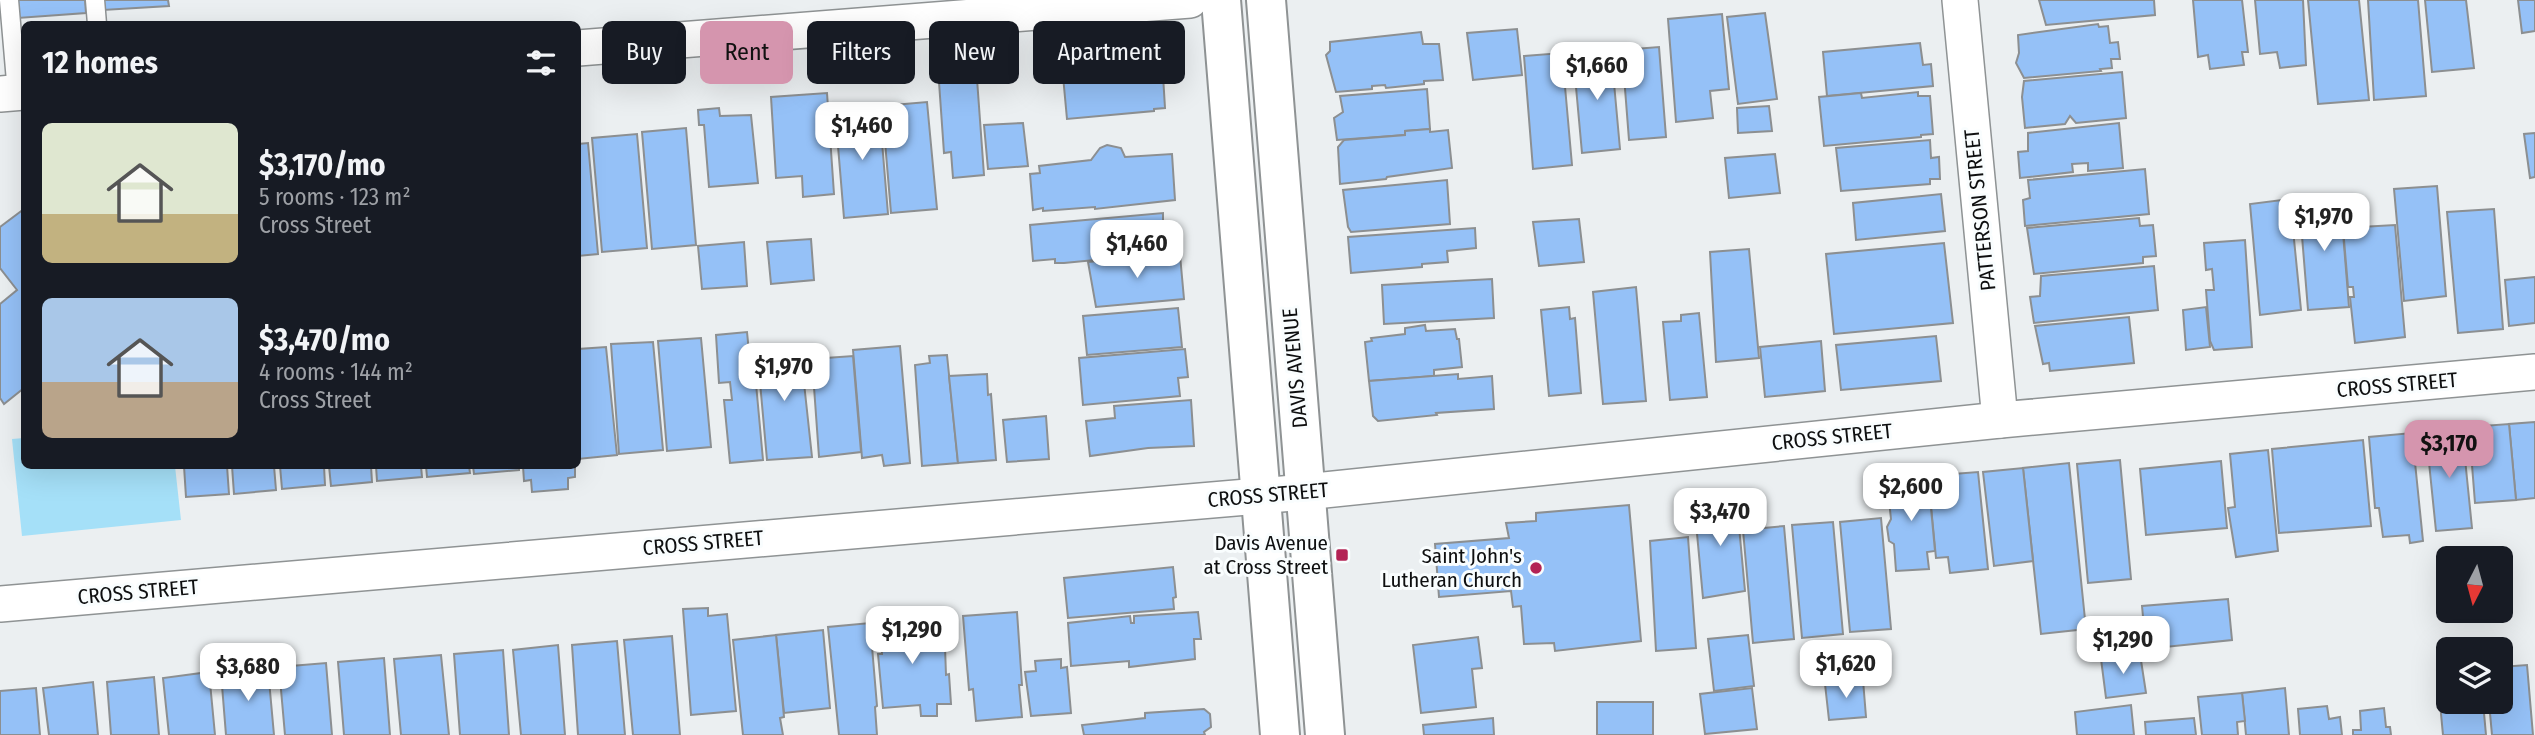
<!DOCTYPE html>
<meta charset="utf-8">
<style>
body{margin:0;font-family:"Fira Sans Condensed",sans-serif;background:#242831;color:#f1f3f6;height:100vh;display:flex;flex-direction:column;font-size:26px;white-space:nowrap}
*{box-sizing:border-box;margin:0}
p{font-size:23px;color:#9ea1a6}
.icon{flex:none;width:38px;height:38px;fill:none;stroke:currentColor;stroke-width:2;stroke-linecap:round;stroke-linejoin:round}
.map{position:relative;flex:1;overflow:hidden}
.sheet{position:absolute;left:21px;top:21px;width:560px;height:448px;display:flex;flex-direction:column;background:#171b24;border-radius:10px;box-shadow:0 7px 28px #0002}
.sheet>*{flex:none}
.hud{position:absolute;left:602px;top:21px;width:665px;height:63px;display:flex;gap:14px}
.needle{width:46px;rotate:186deg}
.controls{position:absolute;left:2436px;top:546px;display:grid;gap:14px}
.controls a{display:grid;place-items:center;width:77px;height:77px;border-radius:10px;background:#171b24;box-shadow:0 7px 28px #0002;font-size:35px}
.price{position:absolute;translate:-50% -60px;padding:0 16px;border-radius:14px;background:#fff;color:#222;font-size:23px;line-height:46px;filter:drop-shadow(0 2px 4px #0008)}
.price::after{content:'';position:absolute;left:50%;top:42px;width:21px;height:16px;margin-left:-10px;background:inherit;clip-path:polygon(0 0,100% 0,50% 100%)}
.price.on{background:#d595ae;color:#111}
ul{padding:0;list-style:none}
li{display:flex;align-items:center;gap:21px;height:175px;padding:0 21px}
li span{display:grid;place-items:center;flex:none;width:196px;height:140px;border-radius:10px;color:#555}
li>.icon{margin-inline-start:auto}
span .icon{width:84px;height:84px;fill:#fffc;stroke-width:1}
li b{font-size:30px}
h2{display:flex;justify-content:space-between;align-items:center;height:84px;padding:0 21px;font-size:30px}
.tag{padding:0 24px;border-radius:10px;background:#171b24;box-shadow:0 7px 28px #0002;font-size:24px;line-height:63px}
.tag.on{background:#d595ae;color:#111}
.map>svg:first-child{display:block}
</style>
<div class="map">
<svg width="2535" height="735" viewBox="0 0 2535 735">
<rect width="100%" height="100%" fill="#ebeff1"/>
<polygon fill="#a5e0f8" points="24,438 24,466 175,466 181,520 22,536 12,439"/>
<g fill="#95c1f7" stroke="#8c8f91" stroke-width="2">
<polygon points="16,0 85,0 86,13 18,18"/>
<polygon points="102,0 168,0 169,6 103,10"/>
<polygon points="2039,0 2154,0 2155,15 2046,25"/>
<polygon points="2193,0 2242,0 2248,52 2242,52 2244,65 2210,69 2208,55 2198,57"/>
<polygon points="2255,0 2303,0 2306,65 2280,68 2277,52 2260,54"/>
<polygon points="2308,0 2359,0 2369,100 2318,104"/>
<polygon points="2368,0 2418,0 2426,96 2374,100"/>
<polygon points="2425,0 2466,0 2474,68 2432,72"/>
<polygon points="2518,0 2535,0 2535,31 2522,33"/>
<polygon points="1765,13 1777,99 1738,104 1727,17"/>
<polygon points="1722,14 1729,89 1710,91 1713,118 1676,122 1668,19"/>
<polygon points="2098,24 2099,27 2108,26 2110,43 2118,42 2120,59 2111,59 2112,68 2100,69 2101,71 2024,78 2016,63 2019,53 2018,35"/>
<polygon points="1517,29 1522,75 1473,80 1467,33"/>
<polygon points="1421,32 1423,44 1439,44 1443,80 1424,81 1424,84 1386,88 1385,85 1372,86 1372,89 1336,92 1326,55 1330,51 1330,42"/>
<polygon points="1920,43 1923,65 1931,64 1933,86 1827,96 1823,52"/>
<polygon points="1659,47 1666,137 1629,140 1622,50"/>
<polygon points="1611,50 1620,149 1582,153 1573,54"/>
<polygon points="1562,53 1572,165 1533,169 1524,56"/>
<polygon points="1150,58 1162,59 1165,108 1154,109 1154,111 1067,119 1062,65"/>
<polygon points="2122,72 2126,118 2076,123 2070,116 2065,124 2025,128 2022,97 2024,81"/>
<polygon points="977,79 984,175 953,178 951,152 944,153 939,82"/>
<polygon points="1427,89 1430,129 1405,131 1405,135 1337,140 1334,118 1343,112 1340,96"/>
<polygon points="1918,92 1918,96 1930,96 1933,134 1921,135 1921,137 1824,146 1819,97 1861,93 1862,98"/>
<polygon points="827,93 834,194 803,197 802,176 776,178 771,97"/>
<polygon points="927,102 937,209 891,213 882,106"/>
<polygon points="879,106 888,214 844,218 835,110"/>
<polygon points="1769,106 1772,131 1738,133 1737,108"/>
<polygon points="719,108 720,116 751,115 758,183 709,187 704,125 699,125 698,110"/>
<polygon points="1023,123 1028,166 988,169 984,125"/>
<polygon points="2119,123 2123,168 2088,171 2088,163 2072,164 2073,172 2020,178 2018,152 2028,151 2028,133"/>
<polygon points="686,128 696,245 652,249 642,132"/>
<polygon points="1430,129 1430,132 1448,130 1452,168 1387,177 1386,179 1340,184 1338,147 1344,140 1405,135 1405,131"/>
<polygon points="2535,133 2535,177 2530,178 2524,134"/>
<polygon points="637,134 647,248 602,252 592,138"/>
<polygon points="1930,140 1931,158 1939,157 1940,179 1930,179 1930,184 1841,191 1836,148"/>
<polygon points="588,143 598,254 578,256 578,144"/>
<polygon points="1107,145 1121,148 1125,157 1172,154 1175,200 1095,209 1095,207 1043,211 1043,208 1033,210 1030,174 1040,173 1039,166 1091,160 1100,148"/>
<polygon points="1775,154 1780,193 1729,198 1725,158"/>
<polygon points="2145,169 2149,214 2025,226 2023,200 2030,198 2028,180"/>
<polygon points="1447,180 1450,224 1351,232 1348,227 1343,190"/>
<polygon points="2437,186 2446,296 2404,301 2394,189"/>
<polygon points="1941,194 1945,231 1856,240 1853,203"/>
<polygon points="2340,195 2349,307 2308,310 2299,199"/>
<polygon points="2290,199 2301,310 2260,315 2250,204"/>
<polygon points="24,209 24,388 4,404 0,398 0,304 17,290 0,268 0,227"/>
<polygon points="2494,209 2503,329 2458,333 2447,212"/>
<polygon points="1163,213 1163,230 1176,229 1177,252 1064,263 1055,263 1055,259 1033,261 1030,225"/>
<polygon points="2139,218 2140,226 2153,225 2156,256 2143,257 2143,263 2034,274 2027,228"/>
<polygon points="1579,219 1584,262 1539,266 1533,222"/>
<polygon points="2395,225 2405,337 2355,343 2350,297 2354,297 2353,287 2348,287 2343,228"/>
<polygon points="1475,228 1476,248 1447,251 1448,262 1422,264 1422,267 1351,273 1348,237"/>
<polygon points="811,239 814,280 771,284 767,242"/>
<polygon points="2245,240 2252,347 2214,350 2210,341 2206,290 2214,290 2212,269 2206,270 2204,243"/>
<polygon points="744,242 747,286 702,289 698,246"/>
<polygon points="1944,243 1953,323 1834,334 1826,254"/>
<polygon points="1749,249 1759,358 1716,362 1710,252"/>
<polygon points="1166,254 1166,256 1180,255 1184,299 1096,307 1088,262"/>
<polygon points="2154,266 2158,310 2034,323 2030,297 2040,296 2041,276"/>
<polygon points="2535,277 2535,323 2509,326 2505,280"/>
<polygon points="1492,279 1494,318 1384,324 1382,285"/>
<polygon points="1636,287 1646,401 1603,404 1593,292"/>
<polygon points="1569,307 1570,319 1575,318 1581,393 1549,396 1541,310"/>
<polygon points="2206,307 2210,347 2186,350 2183,310"/>
<polygon points="1178,308 1182,347 1087,355 1083,316"/>
<polygon points="1699,313 1707,397 1670,400 1663,322 1681,321 1681,315"/>
<polygon points="2129,317 2134,363 2050,371 2049,363 2043,364 2035,326"/>
<polygon points="1425,325 1426,331 1455,329 1457,339 1459,339 1462,367 1434,370 1434,376 1369,381 1365,342 1372,341 1371,338 1405,334 1405,328"/>
<polygon points="747,332 750,362 754,362 763,460 730,463 724,400 732,400 730,382 719,383 716,335"/>
<polygon points="1936,336 1941,381 1841,390 1836,345"/>
<polygon points="701,338 711,447 667,451 658,341"/>
<polygon points="1821,341 1825,391 1765,397 1760,347"/>
<polygon points="653,342 663,450 619,454 611,344"/>
<polygon points="800,346 812,457 767,460 757,349"/>
<polygon points="900,346 910,463 884,466 882,455 862,458 853,350"/>
<polygon points="606,347 617,455 578,459 578,349"/>
<polygon points="1185,349 1188,377 1178,378 1180,396 1083,405 1079,358"/>
<polygon points="947,355 958,463 922,466 915,365 930,363 929,356"/>
<polygon points="853,356 861,452 819,457 812,359"/>
<polygon points="987,374 988,395 991,394 996,460 958,463 949,376"/>
<polygon points="1458,374 1458,379 1492,376 1494,409 1436,413 1437,415 1378,421 1373,416 1369,381"/>
<polygon points="1191,400 1194,446 1148,448 1090,456 1086,421 1115,418 1114,406"/>
<polygon points="1046,416 1049,459 1007,462 1003,420"/>
<polygon points="2535,422 2535,498 2516,500 2509,424"/>
<polygon points="2481,423 2483,426 2509,424 2516,500 2475,503 2469,427 2470,424"/>
<polygon points="2462,429 2472,528 2436,531 2426,433"/>
<polygon points="2412,433 2423,541 2410,543 2409,535 2383,537 2379,508 2375,508 2369,437"/>
<polygon points="2363,440 2371,526 2279,533 2272,449"/>
<polygon points="2268,450 2278,551 2236,557 2228,508 2235,507 2230,454"/>
<polygon points="2120,460 2131,579 2088,583 2077,464"/>
<polygon points="2221,461 2227,528 2146,535 2140,469"/>
<polygon points="2069,463 2086,629 2041,634 2023,468"/>
<polygon points="184,466 227,466 229,494 186,497"/>
<polygon points="232,466 274,466 276,490 234,494"/>
<polygon points="280,466 324,466 325,485 282,489"/>
<polygon points="329,466 371,466 372,482 331,486"/>
<polygon points="376,466 421,466 422,477 377,481"/>
<polygon points="426,466 469,466 470,473 427,477"/>
<polygon points="473,466 519,466 519,470 474,474"/>
<polygon points="523,466 575,466 575,477 568,478 568,489 532,492 531,480 524,481"/>
<polygon points="2023,468 2033,561 1994,566 1983,472"/>
<polygon points="1978,472 1988,569 1950,573 1948,557 1936,558 1928,476"/>
<polygon points="1928,476 1935,551 1927,552 1929,569 1896,571 1894,544 1889,541 1887,527 1891,519 1887,482"/>
<polygon points="1736,494 1745,591 1703,598 1695,512 1698,507 1718,504 1717,495"/>
<polygon points="1629,505 1641,641 1555,651 1554,643 1524,644 1521,606 1513,607 1511,591 1439,597 1435,544 1509,538 1506,523 1536,521 1536,513"/>
<polygon points="1881,518 1891,629 1850,632 1840,522"/>
<polygon points="1833,522 1843,634 1802,638 1792,525"/>
<polygon points="1784,526 1794,639 1753,643 1743,530"/>
<polygon points="1688,537 1696,648 1656,651 1650,541"/>
<polygon points="1173,567 1176,597 1173,598 1174,609 1068,618 1064,578"/>
<polygon points="2228,599 2232,640 2146,649 2142,606"/>
<polygon points="708,608 708,616 727,614 736,711 691,715 683,609"/>
<polygon points="924,610 926,648 945,647 946,675 949,674 951,704 937,704 937,716 921,716 920,705 883,708 878,654 882,654 880,625 886,625 894,616 899,615 906,623 906,611"/>
<polygon points="1017,612 1022,685 1019,685 1022,717 976,721 973,689 969,690 963,616"/>
<polygon points="1198,612 1201,639 1194,639 1195,659 1129,667 1129,661 1071,666 1068,623 1130,616 1131,623 1134,623 1134,616"/>
<polygon points="870,623 877,706 875,707 877,735 839,735 828,627"/>
<polygon points="823,630 830,708 784,713 776,635"/>
<polygon points="776,635 784,717 780,718 783,735 743,735 733,640"/>
<polygon points="1748,635 1754,686 1714,691 1708,639"/>
<polygon points="672,636 680,735 633,735 624,640"/>
<polygon points="1478,637 1482,668 1472,669 1476,707 1421,713 1413,645"/>
<polygon points="617,641 625,735 578,735 572,645"/>
<polygon points="558,645 565,735 521,735 513,650"/>
<polygon points="503,650 509,735 460,735 454,654"/>
<polygon points="2140,654 2146,693 2106,698 2101,659"/>
<polygon points="441,655 449,735 401,735 394,659"/>
<polygon points="384,658 390,735 344,735 338,662"/>
<polygon points="1061,659 1061,668 1067,667 1071,713 1031,716 1025,672 1036,671 1035,661"/>
<polygon points="326,663 332,735 285,735 279,667"/>
<polygon points="2527,665 2533,735 2492,735 2489,702 2501,702 2501,667"/>
<polygon points="268,669 274,735 226,735 221,673"/>
<polygon points="2448,670 2448,702 2483,702 2486,735 2443,735 2437,671"/>
<polygon points="209,672 215,735 169,735 163,678"/>
<polygon points="154,677 159,735 111,735 107,682"/>
<polygon points="1863,680 1866,717 1829,720 1825,684"/>
<polygon points="93,682 98,735 49,735 43,688"/>
<polygon points="36,688 40,735 0,735 0,691"/>
<polygon points="1752,688 1757,729 1705,734 1700,694"/>
<polygon points="2285,688 2289,735 2246,735 2242,693"/>
<polygon points="2242,693 2245,721 2237,722 2238,735 2202,735 2198,697"/>
<rect x="1597" y="702" width="56" height="33"/>
<polygon points="2131,705 2134,735 2077,735 2075,712"/>
<polygon points="2327,706 2329,719 2340,717 2342,735 2300,735 2298,709"/>
<polygon points="2384,708 2386,727 2390,727 2391,735 2353,735 2353,730 2361,730 2360,711"/>
<polygon points="1204,709 1210,714 1211,727 1204,732 1205,735 1084,735 1082,725 1145,718 1145,713"/>
<polygon points="1493,718 1494,735 1424,735 1423,725"/>
<polygon points="2194,718 2196,735 2146,735 2145,722"/>
</g>
<g fill="none" stroke-linecap="round" stroke-linejoin="round">
<defs>
<g id="service">
<polyline points="9,0 17,93"/>
<polyline points="95,0 97,24"/>
</g>
<g id="minor">
<polyline points="1960,0 2000,420"/>
<polyline points="578,48 1190,0"/>
<polyline points="0,94 24,92"/>
<polyline points="0,604 1305,492 2000,420 2535,372"/>
</g>
<g id="tertiary">
<polyline points="1221,0 1280,735"/>
<polyline points="1266,0 1325,735"/>
</g>
</defs>
<use href="#service" stroke="#8f9394" stroke-width="21"/>
<use href="#minor" stroke="#8f9394" stroke-width="38"/>
<use href="#tertiary" stroke="#8f9394" stroke-width="42"/>
<use href="#service" stroke="#fff" stroke-width="18"/>
<use href="#minor" stroke="#fff" stroke-width="35"/>
<use href="#tertiary" stroke="#fff" stroke-width="38"/>
</g>
<g fill="#b32355" stroke="#f9fdfe" stroke-width="2.5">
<rect x="1335" y="548" width="14" height="14" rx="3.5"/>
<circle cx="1536" cy="568" r="7"/>
</g>
<g text-anchor="middle" dominant-baseline="central" stroke-width="6" stroke-linejoin="round" paint-order="stroke">
<g font-size="21" fill="#0e0f10" stroke="#f9fdfe">
<text transform="translate(1980 210) rotate(-96)">PATTERSON STREET</text>
<text transform="translate(1295 368) rotate(-95)">DAVIS AVENUE</text>
<text transform="translate(2397 385) rotate(-5)">CROSS STREET</text>
<text transform="translate(1832 437) rotate(-6)">CROSS STREET</text>
<text transform="translate(1268 495) rotate(-5)">CROSS STREET</text>
<text transform="translate(703 543) rotate(-5)">CROSS STREET</text>
<text transform="translate(138 592) rotate(-5)">CROSS STREET</text>
</g>
<g font-size="21" fill="#0e0f10" stroke="#f9fdfe" text-anchor="end">
<text x="1328" y="543">Davis Avenue<tspan x="1328" dy="24">at Cross Street</tspan></text>
<text x="1522" y="556">Saint John's<tspan x="1522" dy="24">Lutheran Church</tspan></text>
</g>
</g>
</svg>
<div class="controls">
<a><svg class="needle" viewBox="-14 -14 28 28"><path d="M0-13l5 13h-10z" fill="#e53935"/><path d="M0 13l5-13h-10z" fill="#9ea1a6"/></svg></a>
<a><svg class="icon" aria-label="layers" viewBox="0 0 24 24"><path d="M12 4l9 5-9 5-9-5zM3 14l9 5 9-5"/></svg></a>
</div>
<b class="price" style="left:1597px;top:102px">$1,660</b>
<b class="price" style="left:862px;top:162px">$1,460</b>
<b class="price" style="left:2324px;top:253px">$1,970</b>
<b class="price" style="left:1137px;top:280px">$1,460</b>
<b class="price" style="left:784px;top:403px">$1,970</b>
<b class="price on" style="left:2449px;top:480px">$3,170</b>
<b class="price" style="left:1911px;top:523px">$2,600</b>
<b class="price" style="left:1720px;top:548px">$3,470</b>
<b class="price" style="left:912px;top:666px">$1,290</b>
<b class="price" style="left:2123px;top:676px">$1,290</b>
<b class="price" style="left:1846px;top:700px">$1,620</b>
<b class="price" style="left:248px;top:703px">$3,680</b>
<div class="hud">
<a class="tag">Buy</a>
<a class="tag on">Rent</a>
<a class="tag">Filters</a>
<a class="tag">New</a>
<a class="tag">Apartment</a>
</div>
<section class="sheet">
<h2>12 homes<svg class="icon" aria-label="filters" viewBox="0 0 24 24"><path d="M4 7h16M4 17h16"/><circle cx="9" cy="7" r="2"/><circle cx="15" cy="17" r="2"/></svg></h2>
<ul>
<li><span style="background:linear-gradient(#dfe7d0 65%,#c2b280 0)"><svg class="icon" aria-label="home" viewBox="0 0 24 24"><path d="M3 11l9-7 9 7M6 9v11h12V9"/></svg></span><div><b>$3,170/mo</b><p>5 rooms · 123 m²</p><p>Cross Street</p></div></li>
<li><span style="background:linear-gradient(#a9c7e8 60%,#b9a48a 0)"><svg class="icon" aria-label="home" viewBox="0 0 24 24"><path d="M3 11l9-7 9 7M6 9v11h12V9"/></svg></span><div><b>$3,470/mo</b><p>4 rooms · 144 m²</p><p>Cross Street</p></div></li>
</ul>
</section>
</div>
